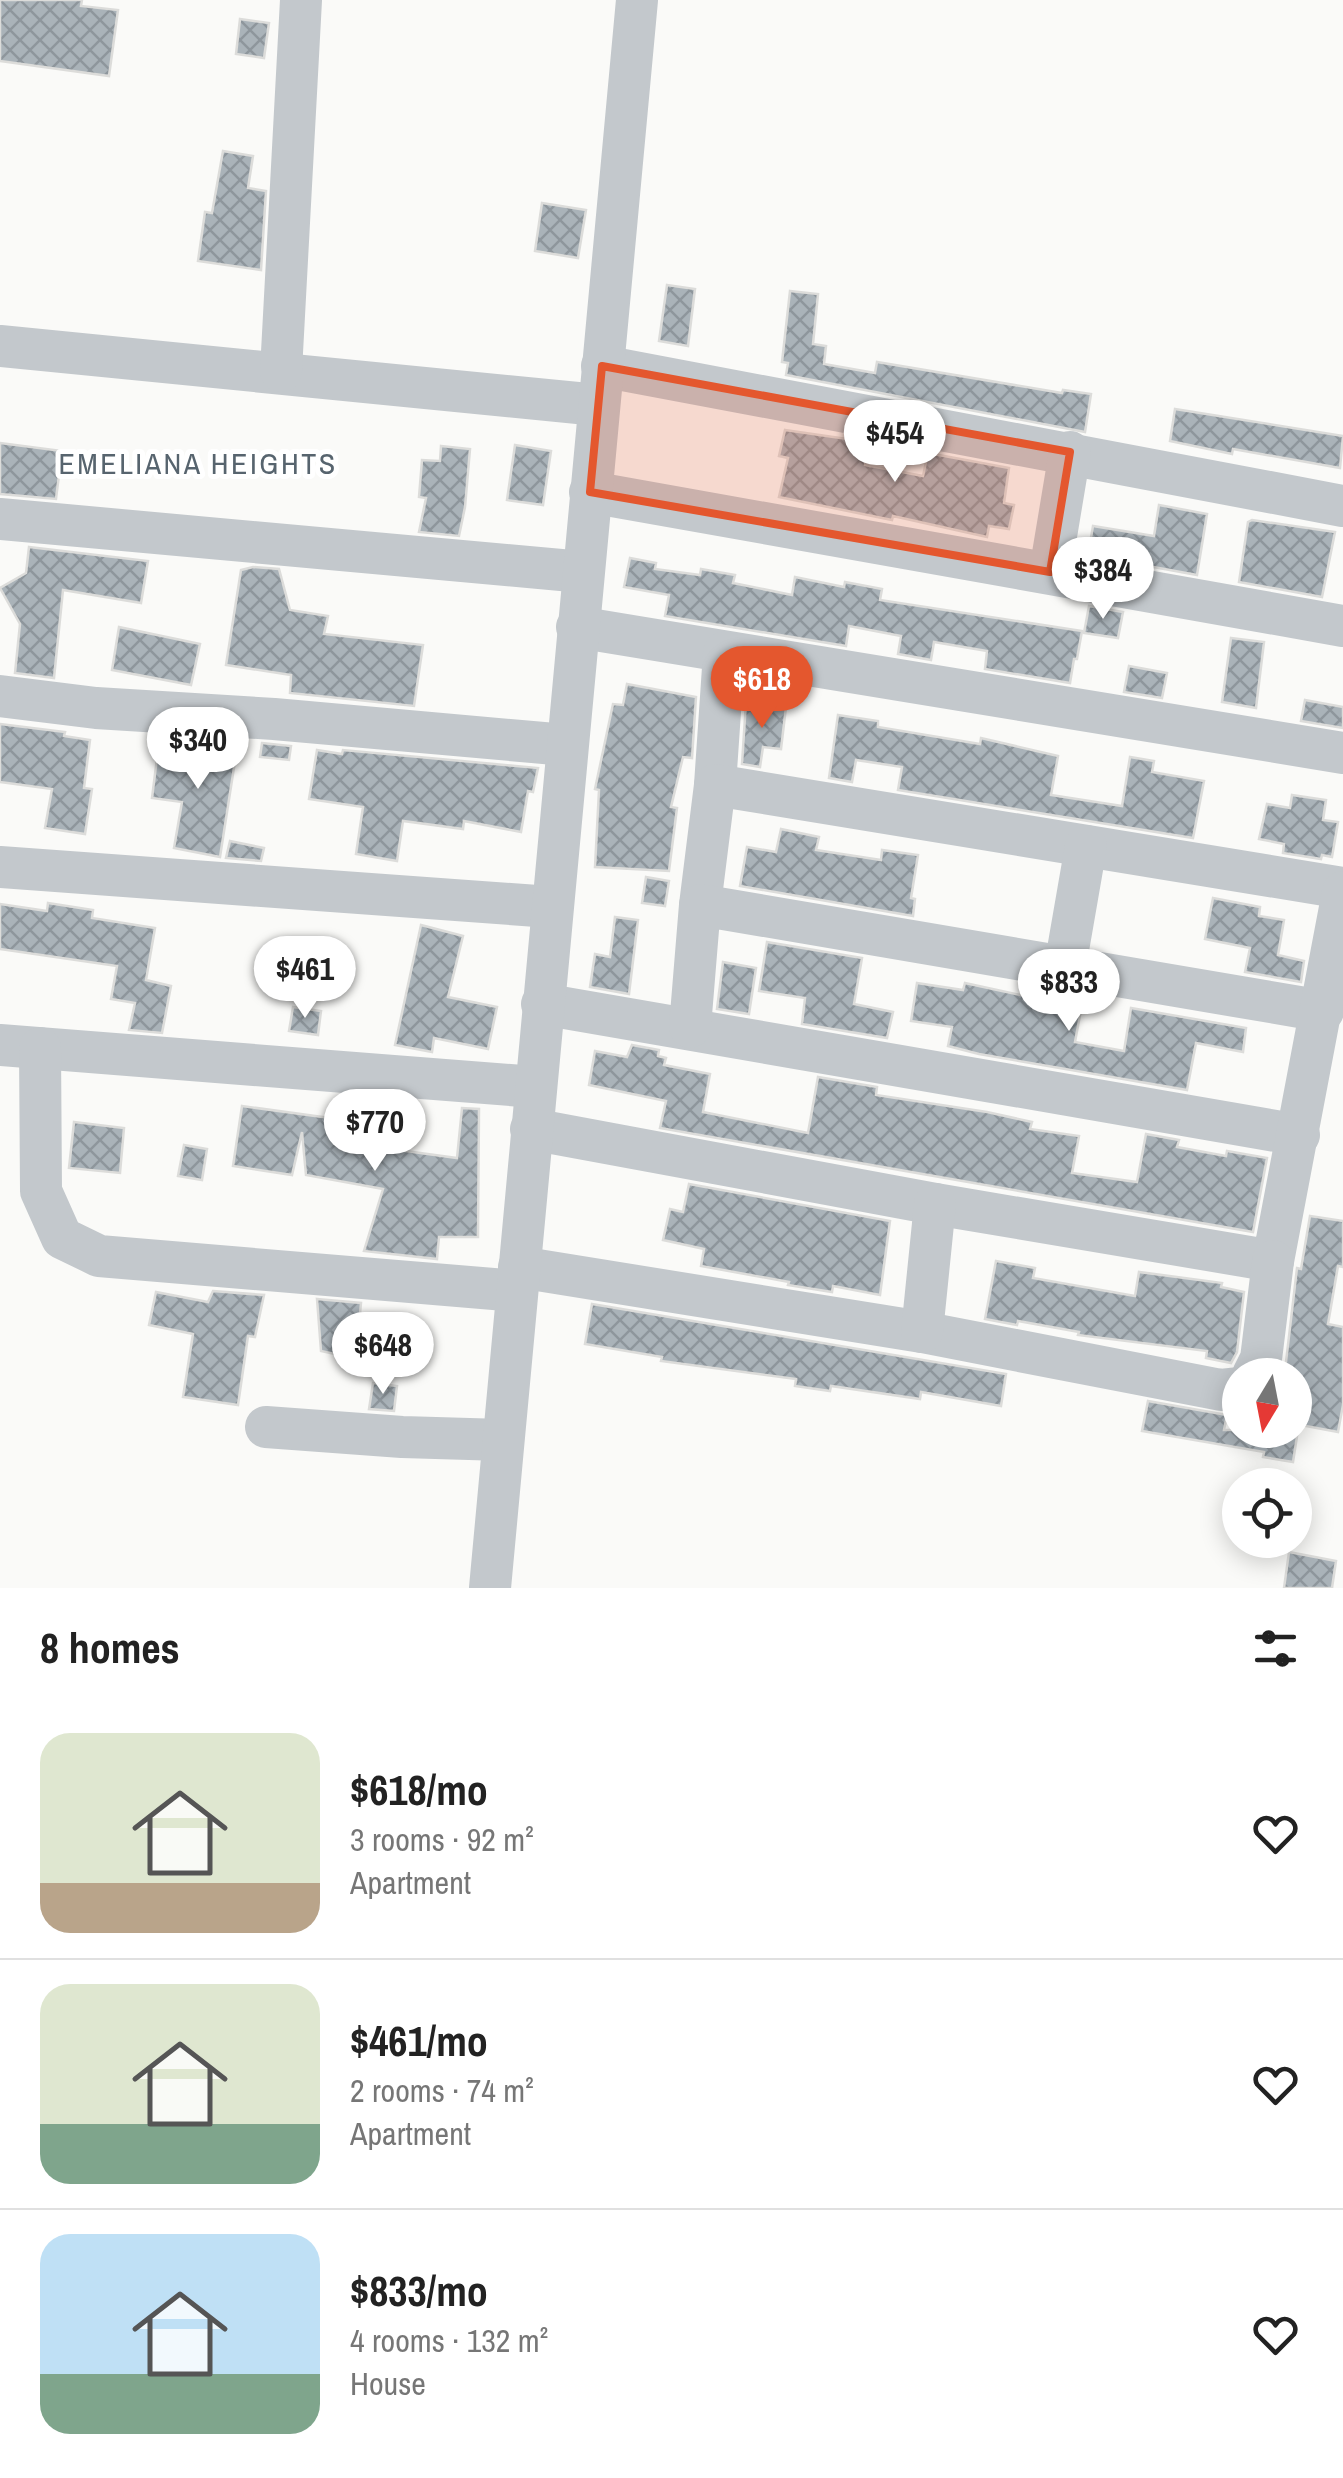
<!DOCTYPE html>
<meta charset="utf-8">
<style>
body{margin:0;font-family:"Archivo Narrow",sans-serif;background:#f2f2f2;color:#222;height:100vh;display:flex;flex-direction:column;font-size:38px;white-space:nowrap}
*{box-sizing:border-box;margin:0}
p{font-size:32px;color:#767676}
.icon{flex:none;width:55px;height:55px;fill:none;stroke:currentColor;stroke-width:2;stroke-linecap:round;stroke-linejoin:round}
.map{position:relative;height:1588px;overflow:hidden}
.drawer{display:flex;flex-direction:column;background:#fff;flex:1}
.drawer>*{flex:none}
.needle{width:65px;rotate:190deg}
.controls{position:absolute;left:1222px;top:1358px;display:grid;gap:20px}
.controls a{display:grid;place-items:center;width:90px;height:90px;border-radius:50%;background:#fff;box-shadow:0 5px 25px #0003;font-size:50px}
.price{position:absolute;translate:-50% -85px;padding:0 22px;border-radius:35px;background:#fff;color:#222;font-size:32px;line-height:65px;filter:drop-shadow(0 2px 5px #0008)}
.price::after{content:'';position:absolute;left:50%;top:60px;width:30px;height:22px;margin-left:-15px;background:inherit;clip-path:polygon(0 0,100% 0,50% 100%)}
.price.active{background:#e4572e;color:#fff}
ul{padding:0;list-style:none}
li{display:flex;align-items:center;gap:30px;height:250px;padding:0 40px}
li+li{border-top:2px solid #e0e0e0}
li span{display:grid;place-items:center;flex:none;width:280px;height:200px;border-radius:30px;color:#555}
li>.icon{margin-inline-start:auto}
span .icon{width:120px;height:120px;fill:#fffc;stroke-width:1}
li b{font-size:42px}
h2{display:flex;justify-content:space-between;align-items:center;height:120px;padding:0 40px;font-size:42px}
.map>svg:first-child{display:block}
</style>
<div class="map">
<svg width="1343" height="1588" viewBox="0 0 1343 1588">
<defs>
<pattern id="building-cross-hatch" width="8" height="8" patternUnits="userSpaceOnUse" patternTransform="scale(2.5)"><rect width="8" height="8" fill="#aab3b9"/><path d="M0 0l8 8M0 8l8-8" fill="none" stroke="#8e969c"/></pattern>
</defs>
<rect width="100%" height="100%" fill="#fafaf8"/>
<g fill="url(#building-cross-hatch)" stroke="#dcdcda" stroke-width="2.5">
<polygon points="0,0 82,0 81,6 118,10 109,76 0,61"/>
<polygon points="240,19 269,23 264,58 236,54"/>
<polygon points="223,151 253,156 248,188 266,191 261,270 198,261 205,212 212,213"/>
<polygon points="542,203 586,210 578,258 535,251"/>
<polygon points="667,285 695,289 688,346 659,341"/>
<polygon points="790,291 818,294 813,344 826,346 824,364 875,373 877,362 1062,393 1063,390 1091,394 1085,432 786,375 788,363 782,362"/>
<polygon points="1175,409 1343,436 1340,468 1233,449 1232,454 1170,441"/>
<polygon points="785,430 868,442 865,465 923,476 928,453 1009,468 1004,503 1014,505 1009,529 989,526 987,537 893,516 892,520 779,497 788,458 779,456"/>
<polygon points="0,443 62,451 56,499 0,494"/>
<polygon points="515,445 551,451 543,505 507,500"/>
<polygon points="441,446 470,449 465,507 459,536 419,532 426,498 419,497 422,460 440,461"/>
<polygon points="1159,505 1207,514 1197,575 1088,555 1093,526 1154,536"/>
<polygon points="1252,520 1335,532 1322,597 1239,582 1248,522"/>
<polygon points="29,547 148,561 141,603 63,590 54,678 15,673 20,624 0,588 26,573"/>
<polygon points="630,558 656,563 655,569 700,575 701,569 735,575 733,583 792,595 795,577 844,587 845,582 882,589 880,600 1082,631 1077,659 1074,659 1070,683 985,669 987,651 934,642 931,660 898,654 901,636 849,626 846,646 665,616 669,595 624,587"/>
<polygon points="253,567 279,569 290,610 328,616 324,634 423,645 414,706 290,693 291,675 226,665 241,570"/>
<polygon points="1089,606 1123,612 1118,638 1084,633"/>
<polygon points="119,627 200,644 191,685 112,670"/>
<polygon points="1231,638 1264,642 1256,708 1222,702"/>
<polygon points="1129,666 1167,673 1162,698 1124,692"/>
<polygon points="627,684 696,697 692,758 683,757 671,807 677,808 669,871 595,867 599,790 595,789 613,704 623,705"/>
<polygon points="1305,700 1343,707 1343,728 1301,721"/>
<polygon points="746,702 786,707 781,749 763,747 760,767 742,764"/>
<polygon points="838,715 878,721 878,727 980,744 981,738 1058,756 1051,795 1122,806 1130,757 1154,761 1152,772 1204,781 1193,838 898,790 902,767 856,760 852,782 829,778"/>
<polygon points="0,724 65,732 64,736 90,740 84,788 92,789 85,834 45,828 52,789 0,782"/>
<polygon points="193,739 238,742 220,857 174,848 182,802 152,798 158,750 190,754"/>
<polygon points="262,743 291,746 289,760 260,757"/>
<polygon points="317,750 342,754 343,750 538,768 533,792 528,791 521,832 464,821 463,829 403,821 397,861 356,854 363,807 309,799"/>
<polygon points="1292,795 1326,800 1323,820 1338,822 1332,857 1322,855 1321,859 1283,853 1284,844 1259,839 1267,804 1290,808"/>
<polygon points="781,829 819,837 816,850 881,860 882,850 918,855 911,898 915,899 913,916 740,886 747,847 776,852"/>
<polygon points="230,841 264,848 261,861 226,858"/>
<polygon points="646,877 669,881 665,906 642,903"/>
<polygon points="1213,898 1260,907 1259,916 1284,920 1278,955 1304,961 1301,982 1245,972 1250,948 1205,939"/>
<polygon points="48,903 93,910 92,918 155,928 146,980 171,986 162,1033 129,1030 135,1003 111,999 117,966 0,949 0,904 47,911"/>
<polygon points="615,917 638,920 629,994 590,987 595,954 610,957"/>
<polygon points="421,925 463,936 448,997 497,1007 488,1049 434,1038 432,1052 395,1045"/>
<polygon points="767,942 862,958 854,1004 893,1012 887,1038 802,1024 805,998 759,991"/>
<polygon points="723,962 756,968 749,1014 717,1009"/>
<polygon points="917,983 963,990 965,983 1034,998 1036,990 1083,999 1075,1042 1124,1051 1131,1008 1246,1028 1243,1052 1196,1043 1187,1090 979,1054 948,1046 952,1027 911,1021"/>
<polygon points="293,1007 321,1011 318,1035 289,1031"/>
<polygon points="632,1045 659,1050 658,1056 666,1058 664,1065 710,1074 703,1112 808,1133 818,1077 877,1087 876,1095 987,1112 1032,1122 1030,1129 1079,1136 1072,1173 1137,1182 1146,1134 1179,1140 1177,1147 1226,1156 1227,1151 1267,1158 1253,1232 660,1128 666,1101 589,1085 595,1051 627,1057"/>
<polygon points="242,1106 374,1124 369,1146 457,1158 462,1108 479,1109 478,1237 439,1237 437,1259 364,1251 383,1189 306,1175 302,1132 292,1175 233,1166"/>
<polygon points="74,1122 124,1128 120,1173 69,1168"/>
<polygon points="184,1145 207,1149 202,1180 178,1176"/>
<polygon points="689,1184 890,1221 880,1295 833,1286 832,1292 788,1285 789,1282 701,1266 704,1249 663,1240 670,1209 683,1212"/>
<polygon points="1310,1216 1343,1221 1343,1267 1338,1266 1328,1324 1343,1327 1343,1405 1338,1432 1295,1424 1295,1375 1281,1375 1286,1362 1297,1268 1301,1269"/>
<polygon points="996,1261 1035,1268 1033,1278 1135,1296 1139,1272 1222,1283 1221,1287 1244,1292 1237,1352 1231,1363 1206,1358 1207,1351 1078,1335 1079,1332 1018,1321 1017,1325 985,1319"/>
<polygon points="213,1291 264,1295 255,1337 248,1336 238,1405 183,1397 193,1334 149,1325 156,1292 208,1302"/>
<polygon points="317,1299 361,1303 359,1325 382,1328 376,1363 321,1351"/>
<polygon points="592,1304 1006,1374 1001,1406 921,1392 920,1399 831,1386 830,1391 795,1386 796,1379 661,1361 662,1357 585,1344"/>
<polygon points="373,1383 397,1386 394,1411 369,1409"/>
<polygon points="1148,1401 1227,1415 1224,1430 1298,1430 1293,1462 1263,1457 1264,1452 1142,1431"/>
<polygon points="1289,1552 1336,1561 1332,1588 1284,1588"/>
</g>
<g fill="none" stroke-linecap="round" stroke-linejoin="round">
<g stroke="#c3c8cc" stroke-width="42">
<polyline points="0,346 598,405"/>
<polyline points="602,366 1343,506"/>
<polyline points="281,371 301,0"/>
<polyline points="590,492 1343,626"/>
<polyline points="0,519 583,572"/>
<polyline points="1050,572 1070,452"/>
<polyline points="577,627 1343,753"/>
<polyline points="0,696 96,708 274,719 566,745"/>
<polyline points="715,785 724,653"/>
<polyline points="0,867 551,907"/>
<polyline points="700,905 715,785 1343,888"/>
<polyline points="1065,967 1086,846"/>
<polyline points="542,1004 1299,1135"/>
<polyline points="690,1027 700,905 1323,1011"/>
<polyline points="0,1045 535,1087"/>
<polyline points="40,1048 41,1191 62,1238 99,1256 517,1291"/>
<polyline points="531,1129 935,1204 1273,1261 1343,892"/>
<polyline points="519,1267 922,1332 1221,1390 1240,1388"/>
<polyline points="922,1332 935,1204"/>
<polyline points="1253,1375 1261,1359 1273,1261"/>
<polyline points="266,1427 402,1437 503,1440"/>
<polyline points="490,1588 637,0"/>
</g>
</g>
<path fill="#e4572e" fill-opacity="0.2" stroke="#e4572e" stroke-width="8" stroke-linejoin="round" d="M 602,366 L 1070,452 L 1050,572 L 590,492 Z"/>
<g text-anchor="middle" dominant-baseline="central" stroke-width="10" stroke-linejoin="round" paint-order="stroke">
<g font-size="30" letter-spacing="2.5" fill="#57646e" stroke="#fff">
<text x="198" y="463">EMELIANA HEIGHTS</text>
</g>
</g>
</svg>
<div class="controls">
<a><svg class="needle" viewBox="-14 -14 28 28"><path d="M0-13l5 13h-10z" fill="#e53935"/><path d="M0 13l5-13h-10z" fill="#767676"/></svg></a>
<a><svg class="icon" aria-label="locate" viewBox="0 0 24 24"><circle cx="12" cy="12" r="6"/><path d="M12 2v4M12 18v4M2 12h4M18 12h4"/></svg></a>
</div>
<b class="price" style="left:895px;top:485px">$454</b>
<b class="price" style="left:1103px;top:622px">$384</b>
<b class="price active" style="left:762px;top:731px">$618</b>
<b class="price" style="left:198px;top:792px">$340</b>
<b class="price" style="left:305px;top:1021px">$461</b>
<b class="price" style="left:1069px;top:1034px">$833</b>
<b class="price" style="left:375px;top:1174px">$770</b>
<b class="price" style="left:383px;top:1397px">$648</b>
</div>
<section class="drawer">
<h2>8 homes<svg class="icon" aria-label="filters" viewBox="0 0 24 24"><path d="M4 7h16M4 17h16"/><circle cx="9" cy="7" r="2"/><circle cx="15" cy="17" r="2"/></svg></h2>
<ul>
<li><span style="background:linear-gradient(#dfe7d0 75%,#b9a48a 0)"><svg class="icon" aria-label="home" viewBox="0 0 24 24"><path d="M3 11l9-7 9 7M6 9v11h12V9"/></svg></span><div><b>$618/mo</b><p>3 rooms · 92 m²</p><p>Apartment</p></div><svg class="icon" aria-label="heart" viewBox="0 0 24 24"><path d="M12 20l-8-8c-3-5 5-10 8-4 3-6 11-1 8 4z"/></svg></li>
<li><span style="background:linear-gradient(#dfe7d0 70%,#7fa58c 0)"><svg class="icon" aria-label="home" viewBox="0 0 24 24"><path d="M3 11l9-7 9 7M6 9v11h12V9"/></svg></span><div><b>$461/mo</b><p>2 rooms · 74 m²</p><p>Apartment</p></div><svg class="icon" aria-label="heart" viewBox="0 0 24 24"><path d="M12 20l-8-8c-3-5 5-10 8-4 3-6 11-1 8 4z"/></svg></li>
<li><span style="background:linear-gradient(#bfe0f5 70%,#7fa58c 0)"><svg class="icon" aria-label="home" viewBox="0 0 24 24"><path d="M3 11l9-7 9 7M6 9v11h12V9"/></svg></span><div><b>$833/mo</b><p>4 rooms · 132 m²</p><p>House</p></div><svg class="icon" aria-label="heart" viewBox="0 0 24 24"><path d="M12 20l-8-8c-3-5 5-10 8-4 3-6 11-1 8 4z"/></svg></li>
</ul>
</section>
